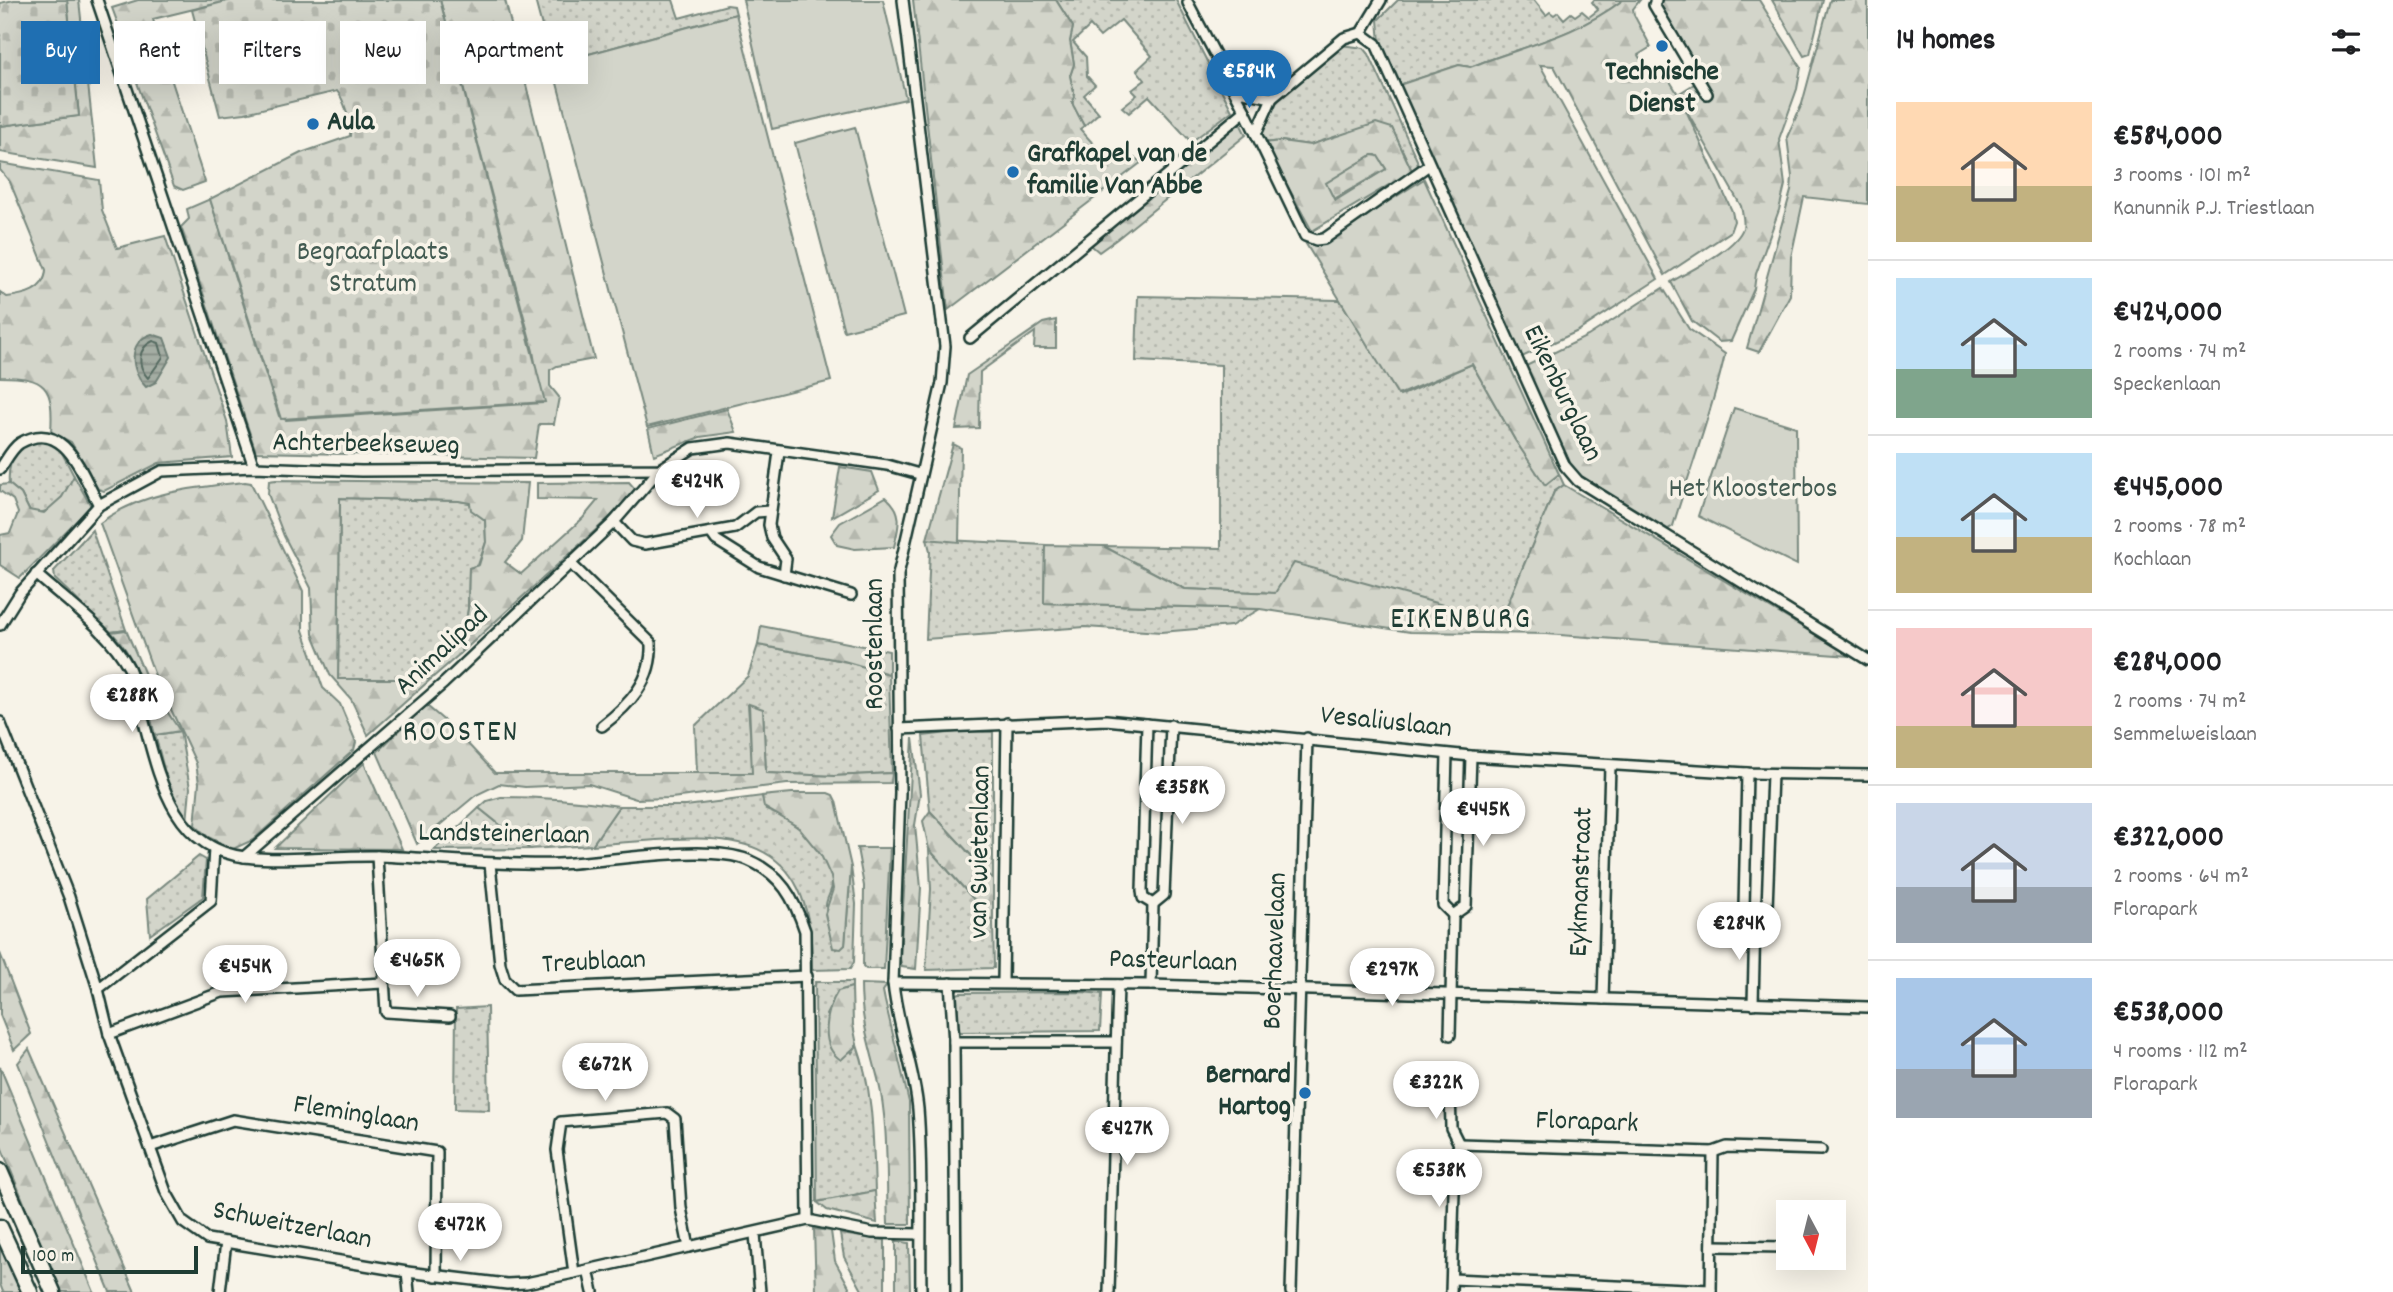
<!DOCTYPE html>
<meta charset="utf-8">
<style>
body{margin:0;font-family:Dekko,sans-serif;background:#f2f2f2;color:#202124;height:100vh;display:flex;flex-direction:column;font-size:26px;white-space:nowrap}
*{box-sizing:border-box;margin:0}
p{font-size:23px;color:#757577}
.icon{flex:none;width:38px;height:38px;fill:none;stroke:currentColor;stroke-width:2;stroke-linecap:round;stroke-linejoin:round}
.map{position:relative;flex:1;overflow:hidden}
.panel{display:flex;flex-direction:column;background:#fff;width:525px}
.panel>*{flex:none}
.top-card{position:absolute;left:21px;top:21px;width:665px;height:63px;display:flex;gap:14px}
.needle{width:46px;rotate:173deg}
.controls{position:absolute;left:1776px;top:1200px;display:grid;gap:14px}
.controls a{display:grid;place-items:center;width:70px;height:70px;border-radius:0px;background:#fff;box-shadow:0 7px 28px #0002;font-size:35px}
.scale{position:absolute;left:21px;bottom:18px;width:177px;box-sizing:border-box;padding-left:7px;border:4px solid #1f3d34;border-top:0;font-size:19px;line-height:24px;white-space:nowrap;color:#1f3d34;-webkit-text-stroke:5px #f7f3e8;paint-order:stroke}
.price{position:absolute;translate:-50% -60px;padding:0 16px;border-radius:24px;background:#fff;color:#222;font-size:23px;line-height:46px;filter:drop-shadow(0 2px 4px #0008)}
.price::after{content:'';position:absolute;left:50%;top:42px;width:21px;height:16px;margin-left:-10px;background:inherit;clip-path:polygon(0 0,100% 0,50% 100%)}
.price.selected{background:#1f6fb2;color:#fff}
ul{padding:0;list-style:none}
li{display:flex;align-items:center;gap:21px;height:175px;padding:0 28px}
li+li{border-top:2px solid #e0e0e0}
li span{display:grid;place-items:center;flex:none;width:196px;height:140px;border-radius:0px;color:#555}
li>.icon{margin-inline-start:auto}
span .icon{width:84px;height:84px;fill:#fffc;stroke-width:1}
li b{font-size:30px}
h2{display:flex;justify-content:space-between;align-items:center;height:84px;padding:0 28px;font-size:30px}
.tag{padding:0 24px;border-radius:0px;background:#fff;box-shadow:0 7px 28px #0002;font-size:24px;line-height:63px}
.tag.selected{background:#1f6fb2;color:#fff}
main{display:flex;flex:1;min-height:0}
.map>svg:first-child{display:block}
</style>
<main>
<div class="map">
<svg width="1868" height="1292" viewBox="0 0 1868 1292">
<defs>
<pattern id="grass-dots" width="8" height="8" patternUnits="userSpaceOnUse" patternTransform="scale(1.75)"><rect width="8" height="8" fill="#d3d5ca"/><path d="M2 2h.1M6 6h.1" fill="none" stroke="#b5b8ae" stroke-width="1.8" stroke-linecap="round"/></pattern>
<pattern id="forest-firs" width="22" height="20" patternUnits="userSpaceOnUse" patternTransform="scale(1.75)"><rect width="22" height="20" fill="#d3d5ca"/><path d="M5 1l3.5 6h-7zM16 11l3.5 6h-7z" fill="#b5b8ae"/></pattern>
<pattern id="cemetery-stones" width="16" height="16" patternUnits="userSpaceOnUse" patternTransform="scale(1.75)"><rect width="16" height="16" fill="#d3d5ca"/><path d="M2 7V4a2 2 0 0 1 4 0v3zM10 15v-3a2 2 0 0 1 4 0v3z" fill="#b5b8ae"/></pattern>
<pattern id="water-rules" width="6" height="5" patternUnits="userSpaceOnUse" patternTransform="scale(1.75)"><rect width="6" height="5" fill="#a4ada3"/><path d="M0 2.5h6" fill="none" stroke="#858e86"/></pattern>
</defs>
<rect width="100%" height="100%" fill="#f7f3e8"/>
<filter id="ink" filterUnits="userSpaceOnUse"><feTurbulence type="fractalNoise" baseFrequency=".0143" numOctaves="2"/><feDisplacementMap in="SourceGraphic" scale="14" xChannelSelector="R" yChannelSelector="G"/><feConvolveMatrix kernelMatrix="1 2 1 2 8 2 1 2 1" color-interpolation-filters="sRGB"/></filter>
<g filter="url(#ink)">
<g fill="url(#grass-dots)" stroke="#79897f" stroke-width="2">
<polygon points="535,0 673,0 679,18 727,5 734,6 736,14 552,64"/>
<polygon points="1056,0 1176,0 1232,111 1191,142 1149,96 1129,113 1122,107 1137,95 1132,90 1145,80 1137,70 1152,56 1121,20 1100,37 1090,26 1073,42 1086,57 1087,76 1095,85 1084,95 1099,113 1084,126 1073,106 1070,76 1074,64 1070,41 1073,27"/>
<path d="M 1398,0 L 1534,0 L 1546,15 L 1550,12 L 1554,15 L 1558,12 L 1564,19 L 1571,13 L 1575,16 L 1582,11 L 1589,17 L 1598,10 L 1592,2 L 1594,0 L 1623,0 C 1574,37 1526,45 1470,67 L 1459,65 L 1399,85 L 1380,42 L 1378,20 Z"/>
<polygon points="1341,45 1364,48 1369,54 1417,160 1418,166 1412,171 1392,128 1340,136 1310,145 1281,141 1264,143 1259,133 1270,104"/>
<polygon points="1138,296 1340,300 1400,396 1472,364 1515,440 1546,485 1559,474 1564,485 1554,492 1502,618 1276,593 1185,589 1103,546 1221,548 1221,365 1136,361"/>
<path d="M 44,441 L 59,447 L 74,476 C 67,493 50,521 29,510 L 21,494 L 9,484 C 7,460 17,442 44,441 Z"/>
<polygon points="340,498 459,501 470,503 472,510 485,520 486,542 478,565 469,568 468,609 461,653 431,679 338,680"/>
<polygon points="92,530 126,630 111,632 55,579 54,571"/>
<polygon points="927,539 1045,545 1044,603 1260,609 1231,626 1161,632 1085,627 926,639 930,551"/>
<polygon points="758,645 844,661 889,674 892,773 834,776 766,773 763,710 748,705 753,773 697,773 695,726 748,676"/>
<polygon points="180,731 190,788 187,823 170,792 155,735"/>
<polygon points="965,731 993,732 993,879 930,811 923,736"/>
<path d="M 762,796 L 766,810 C 796,820 825,847 832,880 C 834,891 826,896 826,906 C 827,919 833,935 836,949 L 845,945 L 851,867 L 856,904 L 854,962 L 850,969 L 812,970 C 814,811 708,837 592,845 L 619,806 L 686,806 Z"/>
<polygon points="479,808 530,849 434,850"/>
<polygon points="929,849 993,921 994,968 926,970 931,889"/>
<polygon points="199,856 206,860 203,897 150,935 147,899"/>
<path d="M 815,982 L 852,982 L 852,987 L 838,991 L 826,1015 L 852,1053 L 857,1045 C 874,1093 873,1141 875,1191 L 817,1202 Z"/>
<polygon points="1082,992 1102,994 1100,1031 960,1032 958,1028 957,994 960,993"/>
<polygon points="487,1007 489,1110 455,1109 456,1009"/>
<polygon points="840,1234 885,1240 885,1292 863,1292 844,1257"/>
<polygon points="0,1241 23,1292 3,1292 0,1284"/>
<polygon points="896,1241 909,1243 910,1292 896,1292"/>
</g>
<g fill="url(#forest-firs)" stroke="#79897f" stroke-width="2" fill-rule="evenodd">
<polygon points="67,0 79,0 97,168 0,152 0,126 79,116"/>
<polygon points="138,0 231,0 153,19 157,35 121,32 112,8"/>
<polygon points="440,0 505,0 594,359 557,366 550,370 550,386 559,397 554,424 539,424 534,458 256,452 181,227 189,219 187,209 210,199 279,416 286,420 542,403 533,351"/>
<polygon points="913,0 1056,0 1073,27 1070,41 1074,64 1070,76 1075,97 1072,103 1084,126 1080,129 1112,165 1134,158 1142,162 948,310"/>
<path d="M 1623,0 L 1640,0 L 1633,9 L 1634,15 L 1651,47 L 1638,55 L 1650,76 L 1663,70 L 1678,94 L 1702,79 L 1660,5 L 1661,0 L 1759,0 L 1801,67 L 1797,89 L 1779,139 L 1785,185 L 1779,210 L 1756,274 L 1754,289 L 1731,341 L 1719,342 L 1692,321 L 1671,282 C 1689,271 1736,249 1743,228 C 1745,221 1742,213 1741,206 L 1684,106 L 1732,211 L 1734,221 L 1730,232 L 1665,275 L 1554,66 L 1540,65 L 1658,279 L 1578,331 L 1522,357 L 1399,85 L 1459,65 L 1470,67 C 1526,45 1574,37 1623,0 Z"/>
<polygon points="1772,0 1823,0 1810,54 1804,56"/>
<polygon points="1830,0 1868,0 1868,204 1804,197 1791,257 1790,295 1759,352 1747,348 1791,191 1792,177 1787,137 1802,104"/>
<polygon points="129,43 160,45 205,182 183,190 174,186 124,46"/>
<polygon points="1240,123 1246,135 1117,239 1099,252 1085,240"/>
<path d="M 1376,123 L 1392,128 L 1412,171 L 1312,231 L 1264,143 L 1281,141 L 1310,145 ZM 1372,155 L 1376,155 L 1386,169 L 1336,200 L 1327,183 Z"/>
<path d="M 0,163 L 99,180 L 102,210 L 117,248 L 165,236 L 227,421 L 232,457 L 159,463 L 104,491 L 98,489 L 71,442 L 51,432 C 54,386 46,377 0,377 L 0,292 L 7,297 C 24,295 45,291 46,270 L 10,182 L 0,170 Z"/>
<polygon points="1424,179 1559,474 1545,485 1515,440 1472,364 1398,395 1306,244 1324,242"/>
<path d="M 1663,288 L 1689,329 L 1725,354 C 1712,413 1690,469 1673,526 L 1668,529 L 1576,473 L 1567,462 L 1526,366 L 1588,336 Z"/>
<polygon points="1056,320 1056,348 1034,348 1035,332 980,372 979,428 956,429 967,375 1043,323"/>
<polygon points="727,409 736,432 700,437 654,455 648,429"/>
<polygon points="953,444 961,448 959,542 927,539"/>
<polygon points="840,467 872,472 879,490 832,517"/>
<polygon points="74,476 91,506 20,578 0,565 0,535 10,533 18,513 13,500 0,491 0,485 9,484 21,494 29,510 44,513 62,497"/>
<polygon points="276,480 528,483 522,541 505,562 521,574 583,518 598,500 537,499 537,483 629,482 636,490 633,496 461,653 468,609 469,568 479,565 486,542 485,520 471,510 470,503 459,501 340,498 338,679 431,679 368,735 351,699 330,675 313,634 311,588 284,536 268,494 269,481"/>
<path d="M 245,482 L 251,483 L 303,591 L 303,630 L 323,688 L 340,704 L 356,742 L 354,750 L 253,840 L 233,849 L 208,837 L 195,825 L 199,783 L 196,763 L 154,673 L 100,523 C 140,492 197,487 245,482 Z"/>
<polygon points="1564,485 1851,656 1546,634 1410,632 1260,609 1044,603 1045,545 1103,546 1185,589 1275,593 1294,563 1475,614 1502,618 1554,492"/>
<path d="M 886,497 C 904,512 899,526 894,547 L 855,549 L 837,545 L 831,535 L 840,523 Z"/>
<polygon points="761,626 889,651 889,674 844,661 758,645"/>
<path d="M 126,630 L 149,684 L 180,731 L 155,735 C 145,698 140,660 111,632 Z"/>
<polygon points="749,704 763,709 766,773 834,776 892,773 891,783 787,784 671,798 636,799 589,784 525,787 499,784 476,795 417,844 377,752 426,705 455,730 495,773 752,773"/>
<polygon points="913,738 920,794 915,825 921,888 916,969 902,967 900,959"/>
<polygon points="364,763 402,849 275,848"/>
<polygon points="792,793 828,793 833,795 836,801 851,867 845,945 841,949 833,948 825,914 833,889 831,877 821,855 798,827 764,807 762,796"/>
<path d="M 501,797 C 541,797 580,800 619,806 L 592,845 L 530,849 L 479,808 L 487,801 Z"/>
<polygon points="930,811 993,879 993,921 929,849 923,821"/>
<polygon points="857,848 890,848 884,969 866,969 863,966 864,886"/>
<polygon points="0,953 31,1034 14,1050 0,1015"/>
<path d="M 861,984 L 887,985 L 883,991 L 885,1001 L 909,1102 L 910,1224 L 888,1224 C 886,1177 889,1124 878,1079 C 869,1043 861,1021 861,984 Z"/>
<path d="M 852,987 L 853,1025 L 857,1045 L 841,1060 C 818,1046 827,1008 838,991 Z"/>
<polygon points="29,1049 135,1292 110,1292 18,1063"/>
<polygon points="0,1067 94,1292 61,1292 53,1274 0,1144"/>
<polygon points="875,1191 877,1223 827,1210 817,1202"/>
<polygon points="814,1229 831,1231 835,1261 852,1292 816,1292"/>
</g>
<g fill="url(#cemetery-stones)" stroke="#79897f" stroke-width="2">
<polygon points="14,0 67,0 79,116 0,126 0,3"/>
<path d="M 231,0 L 440,0 L 545,402 L 281,419 L 210,199 L 301,153 L 350,136 C 351,124 345,101 337,91 L 245,113 L 220,116 L 192,10 Z"/>
<polygon points="1372,155 1378,156 1386,169 1334,199 1326,183"/>
</g>
<g fill="#d3d5ca" stroke="#79897f" stroke-width="2">
<polygon points="743,0 883,0 906,99 772,129"/>
<polygon points="736,14 831,381 647,427 552,64"/>
<polygon points="855,127 904,316 844,331 795,143"/>
<polygon points="1734,408 1796,427 1797,565 1698,516"/>
</g>
<path fill="url(#water-rules)" stroke="#6f8077" stroke-width="2" d="M 152,334 L 164,338 L 171,357 L 156,382 L 146,387 C 130,371 127,341 152,334 Z"/>
<g fill="none" stroke-linecap="round" stroke-linejoin="round">
<path stroke="#546a60" stroke-width="2" d="M 153,341 L 159,343 L 163,357 L 148,378 C 137,366 137,348 153,341 Z"/>
<defs>
<g id="minor">
<polyline points="97,0 254,467"/>
<path d="M 903,0 L 945,346 L 942,383 L 898,575 L 900,793 L 893,983 C 897,1026 914,1066 918,1109 C 923,1169 920,1232 921,1292"/>
<polyline points="1656,0 1654,5 1707,94"/>
<polyline points="1188,3 1245,111 1305,236 1316,240 1324,239 1429,165"/>
<polyline points="1361,33 1381,0"/>
<polyline points="1234,90 1272,98"/>
<polyline points="1256,134 1272,98 1344,38 1361,33 1376,44 1565,466 1578,481 1868,660"/>
<polyline points="970,338 1245,111"/>
<polyline points="779,452 769,525 772,538 786,559 784,575"/>
<path d="M 0,469 C 5,462 12,448 20,443 C 65,417 82,475 99,505"/>
<polyline points="614,522 632,541 645,544 735,528 756,512 770,511"/>
<polyline points="711,533 716,540 759,567 851,595"/>
<path d="M 571,564 L 651,643 C 653,681 629,705 602,726"/>
<path d="M 36,574 C 68,603 109,630 129,668 C 134,679 136,692 139,704 C 157,765 167,848 245,857 C 289,862 335,855 378,856 C 438,858 498,866 558,864 C 607,862 706,843 748,860 C 781,874 794,898 805,931 L 808,1220"/>
<polyline points="0,625 20,593 99,505 162,471 254,467 361,471 660,469 693,448 730,443 887,465 919,474"/>
<polyline points="0,722 69,897 98,989 109,1034 166,1192 183,1222 207,1239 407,1272 507,1284 526,1283 574,1273 808,1220 872,1233 920,1234"/>
<polyline points="1147,724 1142,891 1143,898 1153,904"/>
<polyline points="899,729 1106,720 1471,756 1747,773 1868,775"/>
<polyline points="1447,754 1443,905 1453,915"/>
<polyline points="1747,773 1744,907 1746,914 1755,920"/>
<polyline points="377,856 386,1012 450,1016"/>
<polyline points="244,857 444,683 614,522 660,469"/>
<polyline points="490,864 500,964 505,980 515,990 807,976"/>
<polyline points="1153,904 1164,895 1171,725"/>
<polyline points="1453,915 1466,906 1471,756"/>
<polyline points="1755,920 1763,916 1767,908 1772,774"/>
<polyline points="1003,982 1007,723"/>
<polyline points="893,983 1151,985 1868,1007"/>
<polyline points="950,983 954,1042 956,1292"/>
<polyline points="1151,985 1153,904"/>
<polyline points="98,989 211,901 214,848"/>
<polyline points="1603,999 1610,766"/>
<polyline points="1753,1004 1755,920"/>
<polyline points="109,1034 222,992 383,983"/>
<polyline points="1450,1035 1453,915"/>
<polyline points="954,1042 1116,1042"/>
<polyline points="1450,1088 1451,1128 1459,1144 1455,1158 1451,1292"/>
<polyline points="1459,1144 1713,1152 1727,1147 1821,1150"/>
<polyline points="150,1147 233,1120 437,1152 436,1276"/>
<polyline points="755,1234 760,1292"/>
<polyline points="1712,1246 1788,1247"/>
<polyline points="588,1270 593,1292"/>
<polyline points="407,1272 409,1292"/>
<polyline points="574,1273 557,1150 561,1122 667,1113 675,1119 681,1208 689,1247"/>
<polyline points="1452,1279 1711,1290"/>
<polyline points="220,1292 226,1242"/>
<polyline points="1109,1292 1118,985"/>
<polyline points="1291,1292 1307,738"/>
<polyline points="1711,1292 1713,1152"/>
</g>
<g id="primary">
<polyline points="0,1171 53,1292"/>
<polyline points="0,1227 30,1292"/>
</g>
</defs>
<use href="#minor" stroke="#1f3d34" stroke-width="14"/>
<use href="#primary" stroke="#1f3d34" stroke-width="19"/>
<use href="#minor" stroke="#f7f3e8" stroke-width="9"/>
<use href="#primary" stroke="#f7f3e8" stroke-width="14"/>
</g>
</g>
<g fill="#1f6fb2" stroke="#f7f3e8" stroke-width="2.5">
<circle cx="1662" cy="46" r="7"/>
<circle cx="313" cy="124" r="7"/>
<circle cx="1013" cy="172" r="7"/>
<circle cx="1305" cy="1093" r="7"/>
</g>
<g text-anchor="middle" dominant-baseline="central" stroke-width="7" stroke-linejoin="round" paint-order="stroke">
<g font-size="28" font-weight="bold" fill="#1f3d34" stroke="#f7f3e8" text-anchor="start">
<text x="1662" y="74" text-anchor="middle">Technische<tspan x="1662" dy="32">Dienst</tspan></text>
<text x="327" y="124">Aula</text>
<text x="1027" y="156">Grafkapel van de<tspan x="1027" dy="32">familie Van Abbe</tspan></text>
<text x="1291" y="1077" text-anchor="end">Bernard<tspan x="1291" dy="32">Hartog</tspan></text>
</g>
<g font-size="28" fill="#435b52" stroke="#f7f3e8">
<text x="373" y="254">Begraafplaats<tspan x="373" dy="32">Stratum</tspan></text>
<text x="1753" y="491">Het Kloosterbos</text>
</g>
<g font-size="28" fill="#1f3d34" stroke="#f7f3e8">
<text transform="translate(1561 394) rotate(64)">Eikenburglaan</text>
<text transform="translate(366 446) rotate(1)">Achterbeekseweg</text>
<text transform="translate(877 644) rotate(-90)">Roostenlaan</text>
<text transform="translate(443 652) rotate(-43)">Animalipad</text>
<text transform="translate(1386 724) rotate(6)">Vesaliuslaan</text>
<text transform="translate(504 836) rotate(1)">Landsteinerlaan</text>
<text transform="translate(982 852) rotate(-89)">van Swietenlaan</text>
<text transform="translate(1583 882) rotate(-88)">Eykmanstraat</text>
<text transform="translate(1277 951) rotate(-88)">Boerhaavelaan</text>
<text transform="translate(1173 963) rotate(2)">Pasteurlaan</text>
<text transform="translate(594 964) rotate(-3)">Treublaan</text>
<text transform="translate(356 1116) rotate(9)">Fleminglaan</text>
<text transform="translate(1587 1124) rotate(2)">Florapark</text>
<text transform="translate(292 1227) rotate(11)">Schweitzerlaan</text>
</g>
<g font-size="30" letter-spacing="2" fill="#1f3d34" stroke="#f7f3e8">
<text x="1461" y="621">EIKENBURG</text>
<text x="461" y="734">ROOSTEN</text>
</g>
</g>
</svg>
<div class="controls">
<a><svg class="needle" viewBox="-14 -14 28 28"><path d="M0-13l5 13h-10z" fill="#e53935"/><path d="M0 13l5-13h-10z" fill="#757577"/></svg></a>
</div>
<div class="scale">100 m</div>
<b class="price selected" style="left:1249px;top:110px">€584K</b>
<b class="price" style="left:697px;top:520px">€424K</b>
<b class="price" style="left:132px;top:734px">€288K</b>
<b class="price" style="left:1182px;top:826px">€358K</b>
<b class="price" style="left:1483px;top:848px">€445K</b>
<b class="price" style="left:1739px;top:962px">€284K</b>
<b class="price" style="left:417px;top:999px">€465K</b>
<b class="price" style="left:245px;top:1005px">€454K</b>
<b class="price" style="left:1392px;top:1008px">€297K</b>
<b class="price" style="left:605px;top:1103px">€672K</b>
<b class="price" style="left:1436px;top:1121px">€322K</b>
<b class="price" style="left:1127px;top:1167px">€427K</b>
<b class="price" style="left:1439px;top:1209px">€538K</b>
<b class="price" style="left:460px;top:1263px">€472K</b>
<div class="top-card">
<a class="tag selected">Buy</a>
<a class="tag">Rent</a>
<a class="tag">Filters</a>
<a class="tag">New</a>
<a class="tag">Apartment</a>
</div>
</div>
<section class="panel">
<h2>14 homes<svg class="icon" aria-label="filters" viewBox="0 0 24 24"><path d="M4 7h16M4 17h16"/><circle cx="9" cy="7" r="2"/><circle cx="15" cy="17" r="2"/></svg></h2>
<ul>
<li><span style="background:linear-gradient(#ffd9b3 60%,#c2b280 0)"><svg class="icon" aria-label="home" viewBox="0 0 24 24"><path d="M3 11l9-7 9 7M6 9v11h12V9"/></svg></span><div><b>€584,000</b><p>3 rooms · 101 m²</p><p>Kanunnik P.J. Triestlaan</p></div></li>
<li><span style="background:linear-gradient(#bfe0f5 65%,#7fa58c 0)"><svg class="icon" aria-label="home" viewBox="0 0 24 24"><path d="M3 11l9-7 9 7M6 9v11h12V9"/></svg></span><div><b>€424,000</b><p>2 rooms · 74 m²</p><p>Speckenlaan</p></div></li>
<li><span style="background:linear-gradient(#bfe0f5 60%,#c2b280 0)"><svg class="icon" aria-label="home" viewBox="0 0 24 24"><path d="M3 11l9-7 9 7M6 9v11h12V9"/></svg></span><div><b>€445,000</b><p>2 rooms · 78 m²</p><p>Kochlaan</p></div></li>
<li><span style="background:linear-gradient(#f6c9c9 70%,#c2b280 0)"><svg class="icon" aria-label="home" viewBox="0 0 24 24"><path d="M3 11l9-7 9 7M6 9v11h12V9"/></svg></span><div><b>€284,000</b><p>2 rooms · 74 m²</p><p>Semmelweislaan</p></div></li>
<li><span style="background:linear-gradient(#c9d6e8 60%,#9aa5b1 0)"><svg class="icon" aria-label="home" viewBox="0 0 24 24"><path d="M3 11l9-7 9 7M6 9v11h12V9"/></svg></span><div><b>€322,000</b><p>2 rooms · 64 m²</p><p>Florapark</p></div></li>
<li><span style="background:linear-gradient(#a9c7e8 65%,#9aa5b1 0)"><svg class="icon" aria-label="home" viewBox="0 0 24 24"><path d="M3 11l9-7 9 7M6 9v11h12V9"/></svg></span><div><b>€538,000</b><p>4 rooms · 112 m²</p><p>Florapark</p></div></li>
</ul>
</section>
</main>
